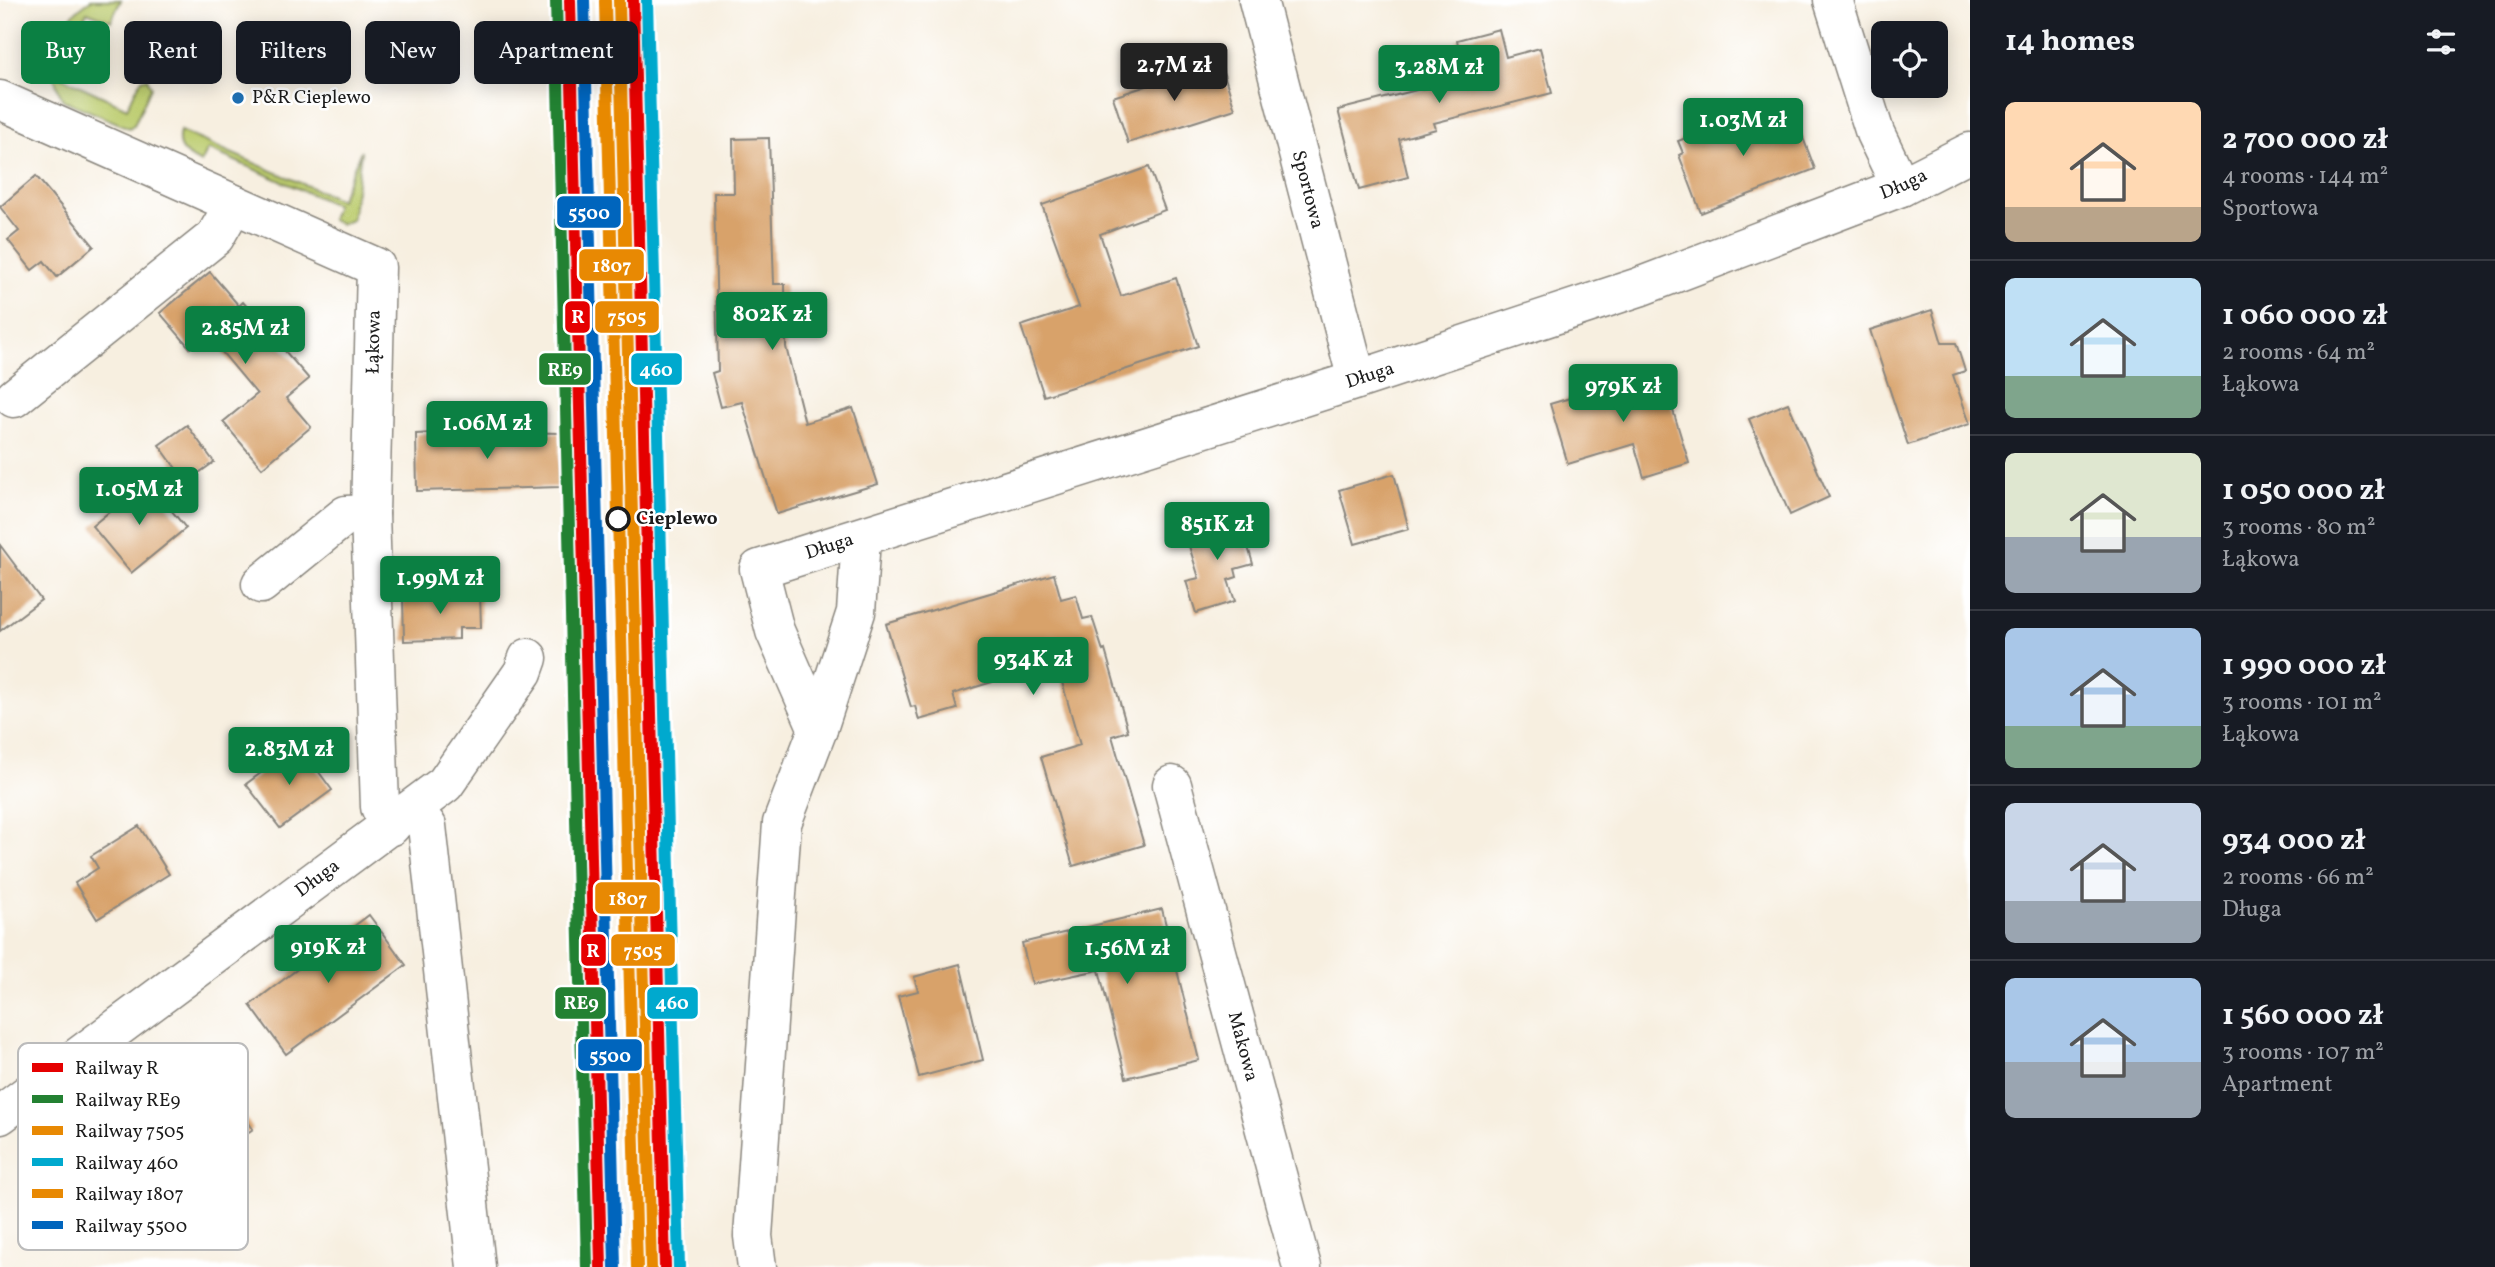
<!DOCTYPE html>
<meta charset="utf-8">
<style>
body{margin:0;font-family:Vollkorn,serif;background:#242831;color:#f1f3f6;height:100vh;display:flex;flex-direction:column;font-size:26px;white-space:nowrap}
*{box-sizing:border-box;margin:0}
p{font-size:23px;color:#9ea1a6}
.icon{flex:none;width:38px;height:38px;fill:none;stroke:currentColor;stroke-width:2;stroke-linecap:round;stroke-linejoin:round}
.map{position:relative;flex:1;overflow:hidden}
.panel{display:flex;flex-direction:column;background:#171b24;width:525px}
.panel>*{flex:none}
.hud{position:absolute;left:21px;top:21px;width:665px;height:63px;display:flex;gap:14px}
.controls{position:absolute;left:1871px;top:21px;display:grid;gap:14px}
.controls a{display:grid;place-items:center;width:77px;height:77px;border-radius:10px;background:#171b24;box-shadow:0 4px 18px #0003;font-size:35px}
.price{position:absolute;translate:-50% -60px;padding:0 16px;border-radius:7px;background:#0b8043;color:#fff;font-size:23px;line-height:46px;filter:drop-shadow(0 2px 4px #0008)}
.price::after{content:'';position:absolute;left:50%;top:42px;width:21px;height:16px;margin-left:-10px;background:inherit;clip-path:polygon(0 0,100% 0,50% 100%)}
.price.current{background:#222;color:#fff}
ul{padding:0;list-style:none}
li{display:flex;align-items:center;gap:21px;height:175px;padding:0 35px}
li+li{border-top:2px solid #363941}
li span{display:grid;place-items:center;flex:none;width:196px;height:140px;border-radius:10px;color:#555}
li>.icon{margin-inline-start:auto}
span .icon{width:84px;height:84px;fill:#fffc;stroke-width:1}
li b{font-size:30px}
h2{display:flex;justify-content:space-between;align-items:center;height:84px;padding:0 35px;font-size:30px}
.pill{padding:0 24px;border-radius:10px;background:#171b24;box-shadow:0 4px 18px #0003;font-size:24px;line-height:63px}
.pill.current{background:#0b8043;color:#fff}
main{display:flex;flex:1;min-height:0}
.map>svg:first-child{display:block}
</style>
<main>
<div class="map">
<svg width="1970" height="1267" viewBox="0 0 1970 1267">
<rect width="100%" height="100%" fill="#fff"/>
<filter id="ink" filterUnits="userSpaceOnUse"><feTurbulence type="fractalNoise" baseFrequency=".0143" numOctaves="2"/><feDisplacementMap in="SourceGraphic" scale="14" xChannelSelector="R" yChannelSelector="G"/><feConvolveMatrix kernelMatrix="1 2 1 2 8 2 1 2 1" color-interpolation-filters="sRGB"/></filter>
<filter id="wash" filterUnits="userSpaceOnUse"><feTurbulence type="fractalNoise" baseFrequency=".00686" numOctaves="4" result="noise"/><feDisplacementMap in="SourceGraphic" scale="28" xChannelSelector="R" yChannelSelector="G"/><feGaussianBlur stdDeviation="1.57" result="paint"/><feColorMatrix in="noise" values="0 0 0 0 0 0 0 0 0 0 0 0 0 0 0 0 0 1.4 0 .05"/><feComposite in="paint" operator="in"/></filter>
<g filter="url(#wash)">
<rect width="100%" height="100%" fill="#f7efe0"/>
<g fill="#bccc6e" stroke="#6c7445" stroke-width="2">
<path d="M 91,0 L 121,0 L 111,21 L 87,12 L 57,75 L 127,108 L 141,80 L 147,78 L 151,87 L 134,125 L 129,128 L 63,100 C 43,64 56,21 91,0 Z"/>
<path d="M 180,131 L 340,200 L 361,151 L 352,220 L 340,224 L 331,220 L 336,205 L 208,149 L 201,163 C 186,155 175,150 180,131 Z"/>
</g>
<g id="blocks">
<g fill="#d8a26b">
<polygon points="1499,29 1506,57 1540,48 1552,93 1434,123 1436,129 1399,139 1408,177 1359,190 1338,110 1464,78 1453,60 1461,59 1457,40"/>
<polygon points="1220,62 1235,109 1128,143 1113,97"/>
<polygon points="1746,108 1753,127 1793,112 1815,169 1701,213 1679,155 1683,153 1678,141 1709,129 1707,124"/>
<polygon points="769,138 774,284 785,284 786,347 805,423 853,408 878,484 777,514 742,402 721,407 712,373 718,371 714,193 734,193 733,139"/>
<polygon points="1149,167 1165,210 1100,234 1121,296 1176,278 1198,346 1044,396 1021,326 1079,307 1042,205"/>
<polygon points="36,176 94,246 57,277 44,261 32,270 8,240 19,231 0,207"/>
<polygon points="210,272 239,306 243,302 309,379 286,398 311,427 262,468 223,422 257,394 207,334 190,348 160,313"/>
<polygon points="1932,310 1942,343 1956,343 1965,371 1953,375 1970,424 1908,445 1870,330"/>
<polygon points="1661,371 1689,463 1644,477 1634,444 1568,464 1550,404"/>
<polygon points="1788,403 1829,497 1790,515 1749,419"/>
<polygon points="187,425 214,462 186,482 159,445"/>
<polygon points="476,431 559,433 560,487 417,491 416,434"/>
<polygon points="1394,474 1409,529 1355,544 1339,490"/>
<polygon points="147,481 186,528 131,573 92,526"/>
<polygon points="1239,516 1253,564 1235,569 1237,577 1228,580 1235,601 1196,613 1186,581 1199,578 1185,533"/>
<polygon points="0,545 41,600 0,631"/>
<polygon points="1054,574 1061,599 1076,595 1083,619 1092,617 1103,651 1105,650 1128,731 1112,736 1144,845 1073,866 1041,757 1080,745 1050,640 985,659 992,682 953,694 957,709 919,720 915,706 911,707 886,624"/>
<polygon points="480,594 481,628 459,628 459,639 404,641 403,596"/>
<polygon points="299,745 332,790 280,828 246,784"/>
<polygon points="139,826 169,874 97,919 75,883 98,868 91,856"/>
<polygon points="1162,909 1199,1060 1126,1078 1099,970 1032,984 1022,943"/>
<polygon points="369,915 406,965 286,1054 250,1005"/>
<polygon points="960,964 983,1060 919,1077 898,996 918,991 914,977"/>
<polygon points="228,1092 253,1129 193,1171 169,1137"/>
</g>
</g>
</g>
<g filter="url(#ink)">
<use href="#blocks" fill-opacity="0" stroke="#8a867e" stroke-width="2"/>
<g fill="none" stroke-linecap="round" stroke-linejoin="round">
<defs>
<g id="minor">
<path id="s1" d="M 1258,0 L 1357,380"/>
<polyline points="1833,0 1875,133 1901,187"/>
<polyline points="0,100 376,267 370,514 380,807 391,826"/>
<polyline points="14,398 215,237 234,204"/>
<polyline points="261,584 346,515 370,514"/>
<path id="s2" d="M 818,729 L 775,631 L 759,569 L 1357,380 L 1639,287 L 1901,187 L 1970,152"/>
<path id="s3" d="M 1172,785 L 1302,1267"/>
<polyline points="414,810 427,826 476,1267"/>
<path id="s4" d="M 0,1115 L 445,784 L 523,672 L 528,658"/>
<polyline points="757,1267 753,1236 782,823 818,729 856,612 861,539"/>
</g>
</defs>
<use href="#minor" stroke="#8a867e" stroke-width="41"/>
<use href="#minor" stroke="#fff" stroke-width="38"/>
<defs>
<g id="rail-1">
<polyline points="570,0 601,1267"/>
<polyline points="633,0 665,1267"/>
</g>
<polyline id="rail-2" points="556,0 587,1267"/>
<polyline id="rail-3" points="619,0 651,1267"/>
<polyline id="rail-4" points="647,0 679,1267"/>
<polyline id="rail-5" points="605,1 637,1267"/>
<polyline id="rail-6" points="584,0 615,1267"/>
</defs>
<use href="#rail-1" stroke="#fff" stroke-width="18"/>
<use href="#rail-2" stroke="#fff" stroke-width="18"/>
<use href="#rail-3" stroke="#fff" stroke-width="18"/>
<use href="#rail-4" stroke="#fff" stroke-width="18"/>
<use href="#rail-5" stroke="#fff" stroke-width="18"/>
<use href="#rail-6" stroke="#fff" stroke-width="18"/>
<use href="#rail-1" stroke="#e50000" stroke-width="12"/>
<use href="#rail-2" stroke="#238132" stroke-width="12"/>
<use href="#rail-3" stroke="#e88903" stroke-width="12"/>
<use href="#rail-4" stroke="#00a9ce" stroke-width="12"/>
<use href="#rail-5" stroke="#e88903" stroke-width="12"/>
<use href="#rail-6" stroke="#0065bd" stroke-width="12"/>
</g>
</g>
<circle fill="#1f6fb2" stroke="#fff" stroke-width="2.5" cx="238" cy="98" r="7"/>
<circle fill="#fff" stroke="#1c1c1c" stroke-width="3.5" cx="618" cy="519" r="11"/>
<g text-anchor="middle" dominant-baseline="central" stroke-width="5" stroke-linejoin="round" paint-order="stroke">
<g font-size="19" fill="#1c1c1c" stroke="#fff" text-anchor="start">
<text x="252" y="98">P&amp;R Cieplewo</text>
</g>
<g font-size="19" fill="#1c1c1c" stroke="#fff">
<text stroke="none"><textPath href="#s2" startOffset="1379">Długa</textPath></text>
<text stroke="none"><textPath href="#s1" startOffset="196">Sportowa</textPath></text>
<text transform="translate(374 342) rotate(-89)">Łąkowa</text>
<text stroke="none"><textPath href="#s2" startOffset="812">Długa</textPath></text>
<text stroke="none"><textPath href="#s2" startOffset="245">Długa</textPath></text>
<text stroke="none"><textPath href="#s4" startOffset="396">Długa</textPath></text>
<text stroke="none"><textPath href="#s3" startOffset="271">Makowa</textPath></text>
</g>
<g font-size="19" font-weight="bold" fill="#1c1c1c" stroke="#fff" text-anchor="start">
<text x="636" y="519">Cieplewo</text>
</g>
</g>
<rect x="18" y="1043" width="230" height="207" rx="10" fill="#fff" stroke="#bbb" stroke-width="2"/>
<rect x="32" y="1063" width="31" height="9" fill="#e50000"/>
<rect x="32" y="1095" width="31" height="8" fill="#238132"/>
<rect x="32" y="1126" width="31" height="9" fill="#e88903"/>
<rect x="32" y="1158" width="31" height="8" fill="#00a9ce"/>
<rect x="32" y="1189" width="31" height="9" fill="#e88903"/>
<rect x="32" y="1221" width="31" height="8" fill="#0065bd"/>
<g font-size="19" fill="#1c1c1c">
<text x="75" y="1074">Railway R</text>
<text x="75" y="1106">Railway RE9</text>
<text x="75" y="1137">Railway 7505</text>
<text x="75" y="1169">Railway 460</text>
<text x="75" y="1200">Railway 1807</text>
<text x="75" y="1232">Railway 5500</text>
</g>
<g stroke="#fff" stroke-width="2.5">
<rect x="556" y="195" width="66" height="34" rx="7" fill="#0065bd"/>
<rect x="578" y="248" width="67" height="34" rx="7" fill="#e88903"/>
<rect x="564" y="300" width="27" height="34" rx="7" fill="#e50000"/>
<rect x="594" y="300" width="66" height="34" rx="7" fill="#e88903"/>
<rect x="630" y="352" width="53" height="34" rx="7" fill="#00a9ce"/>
<rect x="538" y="352" width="54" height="34" rx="7" fill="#238132"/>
<rect x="594" y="881" width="67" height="34" rx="7" fill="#e88903"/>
<rect x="610" y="933" width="66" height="34" rx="7" fill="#e88903"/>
<rect x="580" y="933" width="27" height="34" rx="7" fill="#e50000"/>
<rect x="646" y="986" width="53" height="34" rx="7" fill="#00a9ce"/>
<rect x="554" y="986" width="53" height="34" rx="7" fill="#238132"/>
<rect x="577" y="1038" width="66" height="34" rx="7" fill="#0065bd"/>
</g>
<g font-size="19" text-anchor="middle" font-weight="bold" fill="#fff">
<text x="589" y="219">5500</text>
<text x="612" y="272">1807</text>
<text x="578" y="323">R</text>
<text x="627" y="323">7505</text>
<text x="656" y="376">460</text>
<text x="565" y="376">RE9</text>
<text x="628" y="905">1807</text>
<text x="643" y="957">7505</text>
<text x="593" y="957">R</text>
<text x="672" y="1009">460</text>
<text x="581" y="1009">RE9</text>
<text x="610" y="1062">5500</text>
</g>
</svg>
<div class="controls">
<a><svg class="icon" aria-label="locate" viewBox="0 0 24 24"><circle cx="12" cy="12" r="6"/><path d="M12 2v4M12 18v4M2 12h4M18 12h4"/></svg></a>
</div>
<b class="price current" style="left:1174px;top:103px">2.7M zł</b>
<b class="price" style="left:1439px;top:105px">3.28M zł</b>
<b class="price" style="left:1743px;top:158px">1.03M zł</b>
<b class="price" style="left:772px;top:352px">802K zł</b>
<b class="price" style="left:245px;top:366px">2.85M zł</b>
<b class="price" style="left:1623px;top:424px">979K zł</b>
<b class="price" style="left:487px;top:461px">1.06M zł</b>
<b class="price" style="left:139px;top:527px">1.05M zł</b>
<b class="price" style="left:1217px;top:562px">851K zł</b>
<b class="price" style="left:440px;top:616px">1.99M zł</b>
<b class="price" style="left:1033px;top:697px">934K zł</b>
<b class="price" style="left:289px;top:787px">2.83M zł</b>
<b class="price" style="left:328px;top:985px">919K zł</b>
<b class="price" style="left:1127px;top:986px">1.56M zł</b>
<div class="hud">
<a class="pill current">Buy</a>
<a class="pill">Rent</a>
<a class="pill">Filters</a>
<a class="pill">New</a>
<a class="pill">Apartment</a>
</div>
</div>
<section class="panel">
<h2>14 homes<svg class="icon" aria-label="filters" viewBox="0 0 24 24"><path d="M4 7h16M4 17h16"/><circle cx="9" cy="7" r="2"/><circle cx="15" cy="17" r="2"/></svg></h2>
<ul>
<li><span style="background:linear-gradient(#ffd9b3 75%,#b9a48a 0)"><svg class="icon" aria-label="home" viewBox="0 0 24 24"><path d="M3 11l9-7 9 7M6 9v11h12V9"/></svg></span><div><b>2 700 000 zł</b><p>4 rooms · 144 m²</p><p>Sportowa</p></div></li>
<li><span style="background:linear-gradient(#bfe0f5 70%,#7fa58c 0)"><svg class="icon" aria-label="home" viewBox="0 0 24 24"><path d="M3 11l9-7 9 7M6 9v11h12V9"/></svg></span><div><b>1 060 000 zł</b><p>2 rooms · 64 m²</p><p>Łąkowa</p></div></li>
<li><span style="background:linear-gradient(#dfe7d0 60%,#9aa5b1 0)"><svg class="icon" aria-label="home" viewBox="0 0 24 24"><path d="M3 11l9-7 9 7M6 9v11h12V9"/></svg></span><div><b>1 050 000 zł</b><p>3 rooms · 80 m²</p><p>Łąkowa</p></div></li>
<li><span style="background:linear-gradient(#a9c7e8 70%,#7fa58c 0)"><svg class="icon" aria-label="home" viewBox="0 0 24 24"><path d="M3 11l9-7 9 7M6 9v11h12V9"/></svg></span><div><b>1 990 000 zł</b><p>3 rooms · 101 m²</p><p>Łąkowa</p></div></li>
<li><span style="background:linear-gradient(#c9d6e8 70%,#9aa5b1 0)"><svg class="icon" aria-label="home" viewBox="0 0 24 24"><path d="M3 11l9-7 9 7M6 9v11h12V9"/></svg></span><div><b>934 000 zł</b><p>2 rooms · 66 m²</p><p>Długa</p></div></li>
<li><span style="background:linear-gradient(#a9c7e8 60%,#9aa5b1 0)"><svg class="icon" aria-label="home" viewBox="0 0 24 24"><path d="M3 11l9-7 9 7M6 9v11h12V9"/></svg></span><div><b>1 560 000 zł</b><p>3 rooms · 107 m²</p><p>Apartment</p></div></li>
</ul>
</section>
</main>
